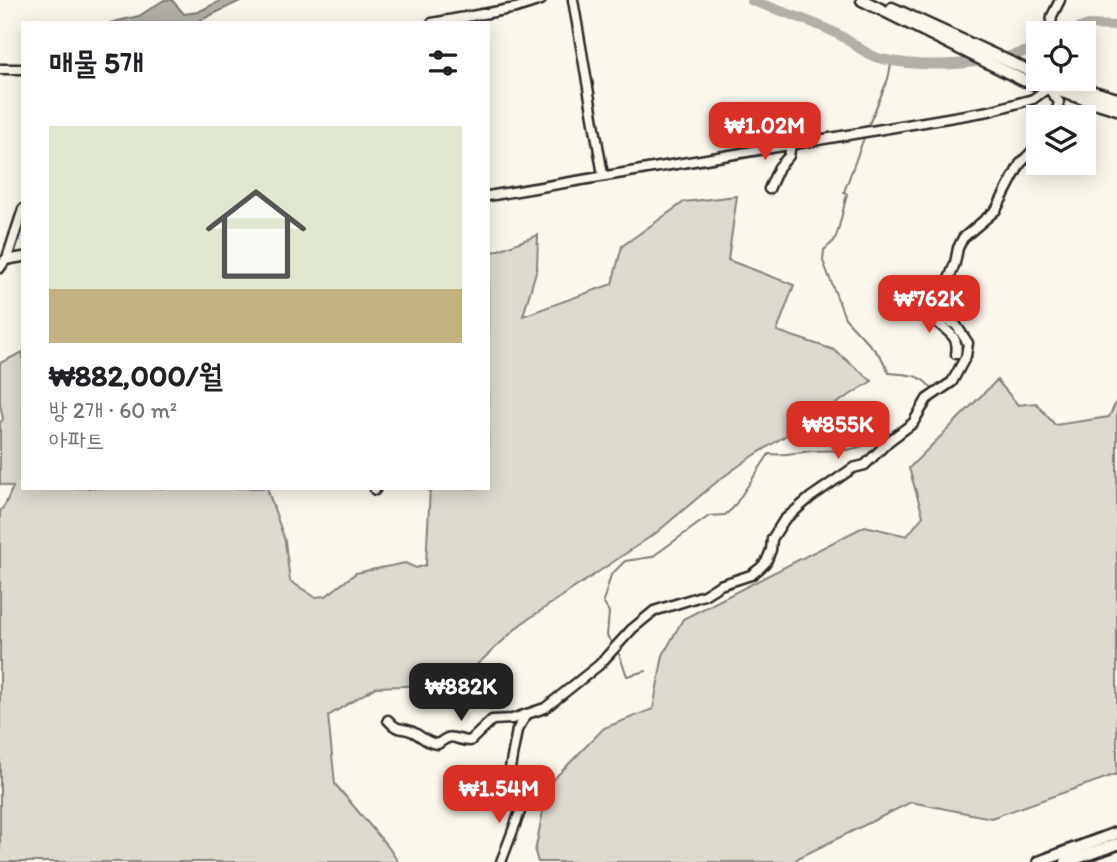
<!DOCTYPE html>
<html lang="ko">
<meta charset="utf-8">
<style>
body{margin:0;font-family:Itim,"Poor Story",sans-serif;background:#f6f6f6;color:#202124;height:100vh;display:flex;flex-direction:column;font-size:26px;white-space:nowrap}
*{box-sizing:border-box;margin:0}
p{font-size:23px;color:#757577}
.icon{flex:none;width:38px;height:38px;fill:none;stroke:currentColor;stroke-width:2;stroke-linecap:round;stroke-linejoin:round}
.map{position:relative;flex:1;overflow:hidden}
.sheet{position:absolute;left:21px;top:21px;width:469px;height:469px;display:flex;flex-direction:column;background:#fff;border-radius:0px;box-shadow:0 4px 18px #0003}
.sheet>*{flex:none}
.fabs{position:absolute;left:1026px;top:21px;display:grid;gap:14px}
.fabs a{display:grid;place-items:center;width:70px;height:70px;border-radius:0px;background:#fff;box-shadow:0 4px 18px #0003;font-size:35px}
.price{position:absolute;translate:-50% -60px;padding:0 16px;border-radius:14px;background:#d93025;color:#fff;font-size:23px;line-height:46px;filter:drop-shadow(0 2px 4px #0008)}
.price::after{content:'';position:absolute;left:50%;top:42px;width:21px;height:16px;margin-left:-10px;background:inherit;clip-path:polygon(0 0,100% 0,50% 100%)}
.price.on{background:#222;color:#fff}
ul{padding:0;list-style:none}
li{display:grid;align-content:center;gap:14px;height:371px;padding:0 28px}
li+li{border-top:2px solid #e0e0e0}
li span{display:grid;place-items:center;height:217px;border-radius:0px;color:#555}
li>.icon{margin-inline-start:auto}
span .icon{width:126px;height:126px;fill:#fffc;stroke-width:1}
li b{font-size:30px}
h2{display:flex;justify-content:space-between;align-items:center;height:84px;padding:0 28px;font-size:30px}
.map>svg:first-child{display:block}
</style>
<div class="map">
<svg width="1117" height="862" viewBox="0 0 1117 862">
<rect width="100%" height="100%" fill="#fbf7ec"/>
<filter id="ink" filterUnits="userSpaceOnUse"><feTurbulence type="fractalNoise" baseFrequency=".0143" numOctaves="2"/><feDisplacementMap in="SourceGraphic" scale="14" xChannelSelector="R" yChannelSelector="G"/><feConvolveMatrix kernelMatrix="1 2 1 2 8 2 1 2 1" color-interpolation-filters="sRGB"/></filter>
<g filter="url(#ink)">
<g fill="#dddad0" stroke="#84827e" stroke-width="2">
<polygon points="737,196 728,260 794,285 777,331 834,350 872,381 747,460 719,480 656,533 521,624 456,684 376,687 328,716 335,784 389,848 398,862 0,862 0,511 5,505 13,487 0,484 0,423 3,419 0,404 0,363 23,352 23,488 267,488 285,541 290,581 315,597 326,596 356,573 405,563 416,568 426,565 430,488 488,488 488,254 538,235 537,268 523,316 612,284 622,246 684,202"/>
<polygon points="997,380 1018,405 1036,403 1055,425 1109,417 1117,400 1117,774 991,818 911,802 798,858 794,862 538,862 535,852 548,785 604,728 653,709 663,655 683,619 865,526 907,536 923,516 909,468"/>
</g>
<polygon fill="#b1afa7" stroke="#7b7a75" stroke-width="2" points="164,0 172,0 184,14 198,12 222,0 242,0 195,23 109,23 139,16"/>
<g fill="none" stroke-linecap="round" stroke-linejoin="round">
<g stroke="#7b7a75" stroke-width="2">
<polyline points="867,129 888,79 892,60"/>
<path d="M 865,135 L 844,192 L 847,194 L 838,231 L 834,241 L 824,250 L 823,261 L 845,318 L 881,357 L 889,373 C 909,375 920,373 933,390"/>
<polyline points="896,442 917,425 935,399"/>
<path d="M 614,646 L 607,636 L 609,612 L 603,602 L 611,575 L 625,561 L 652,557 L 709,516 L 725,515 L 733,508 L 769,454 C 787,456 796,452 813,451 C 824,450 835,451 846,450 C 858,449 873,442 884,438"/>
<polyline points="619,654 627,676 646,671"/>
</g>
<g stroke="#b1afa7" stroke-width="10">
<path d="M 751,0 C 781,12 813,20 841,36 C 853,43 865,54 878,58 C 925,70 993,65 1038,47"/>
<polyline points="1066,33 1088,25 1117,26"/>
</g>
<defs>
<g id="minor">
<polyline points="573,0 603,175"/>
<polyline points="432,23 516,8 541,0"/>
<polyline points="1050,33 1052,16 1060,0"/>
<polyline points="0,69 23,69"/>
<polyline points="769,189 779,167 789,156 791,144"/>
<polyline points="488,196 989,111 1033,99 1048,88 1059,102 1055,117"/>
<polyline points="5,260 23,257"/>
<polyline points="0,268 7,258 23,209"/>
<path d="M 930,311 C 937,331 961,330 956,354"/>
<polyline points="375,490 376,488"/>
<path d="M 388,720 C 399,733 402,726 413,732 C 423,737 426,743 438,744 C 454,731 454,741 470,741 L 492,720 L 512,719 L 545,708 L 599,665 L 632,629 L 654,611 L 704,595 L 720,585 L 751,575 L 759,569 L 766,562 L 771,550 L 772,539 L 784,520 L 811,497 L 853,468 L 865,465 L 889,441 L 913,423 L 927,399 L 952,382 L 966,356 L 968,343 L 956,325 L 930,311 L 928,301 L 938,293 L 949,279 L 955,263 L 958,248 L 963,238 L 996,210 L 1020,164 L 1038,145"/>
<polyline points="501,862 524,801 523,793 509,774 517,730 527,714"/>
</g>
<g id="major">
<polyline points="862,0 1023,80 1117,109"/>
<polyline points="892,8 1038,75"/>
<polyline points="1051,79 1117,99"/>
</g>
<g id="highway">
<polyline points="1039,862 1117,833"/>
<polyline points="1066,862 1117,844"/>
</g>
</defs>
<use href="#minor" stroke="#2b2b2b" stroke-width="13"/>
<use href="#major" stroke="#2b2b2b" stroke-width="15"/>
<use href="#highway" stroke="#2b2b2b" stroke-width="16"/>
<use href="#minor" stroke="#fbf7ec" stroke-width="8"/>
<use href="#major" stroke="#fbf7ec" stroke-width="10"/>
<use href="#highway" stroke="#fbf7ec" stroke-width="10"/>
</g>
</g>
</svg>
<div class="fabs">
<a><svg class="icon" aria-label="locate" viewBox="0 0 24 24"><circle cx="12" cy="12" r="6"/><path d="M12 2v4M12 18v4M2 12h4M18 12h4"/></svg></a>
<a><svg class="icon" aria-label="layers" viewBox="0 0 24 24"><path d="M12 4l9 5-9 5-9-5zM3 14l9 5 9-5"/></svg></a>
</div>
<b class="price" style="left:765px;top:162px">₩1.02M</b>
<b class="price" style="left:929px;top:335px">₩762K</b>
<b class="price" style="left:838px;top:461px">₩855K</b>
<b class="price on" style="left:461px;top:723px">₩882K</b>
<b class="price" style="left:499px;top:825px">₩1.54M</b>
<section class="sheet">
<h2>매물 5개<svg class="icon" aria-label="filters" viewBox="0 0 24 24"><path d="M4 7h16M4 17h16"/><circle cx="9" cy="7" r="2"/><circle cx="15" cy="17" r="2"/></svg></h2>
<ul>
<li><span style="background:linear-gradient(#dfe7d0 75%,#c2b280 0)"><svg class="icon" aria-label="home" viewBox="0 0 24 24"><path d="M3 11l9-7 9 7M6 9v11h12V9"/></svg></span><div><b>₩882,000/월</b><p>방 2개 · 60 m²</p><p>아파트</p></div></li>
</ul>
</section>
</div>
